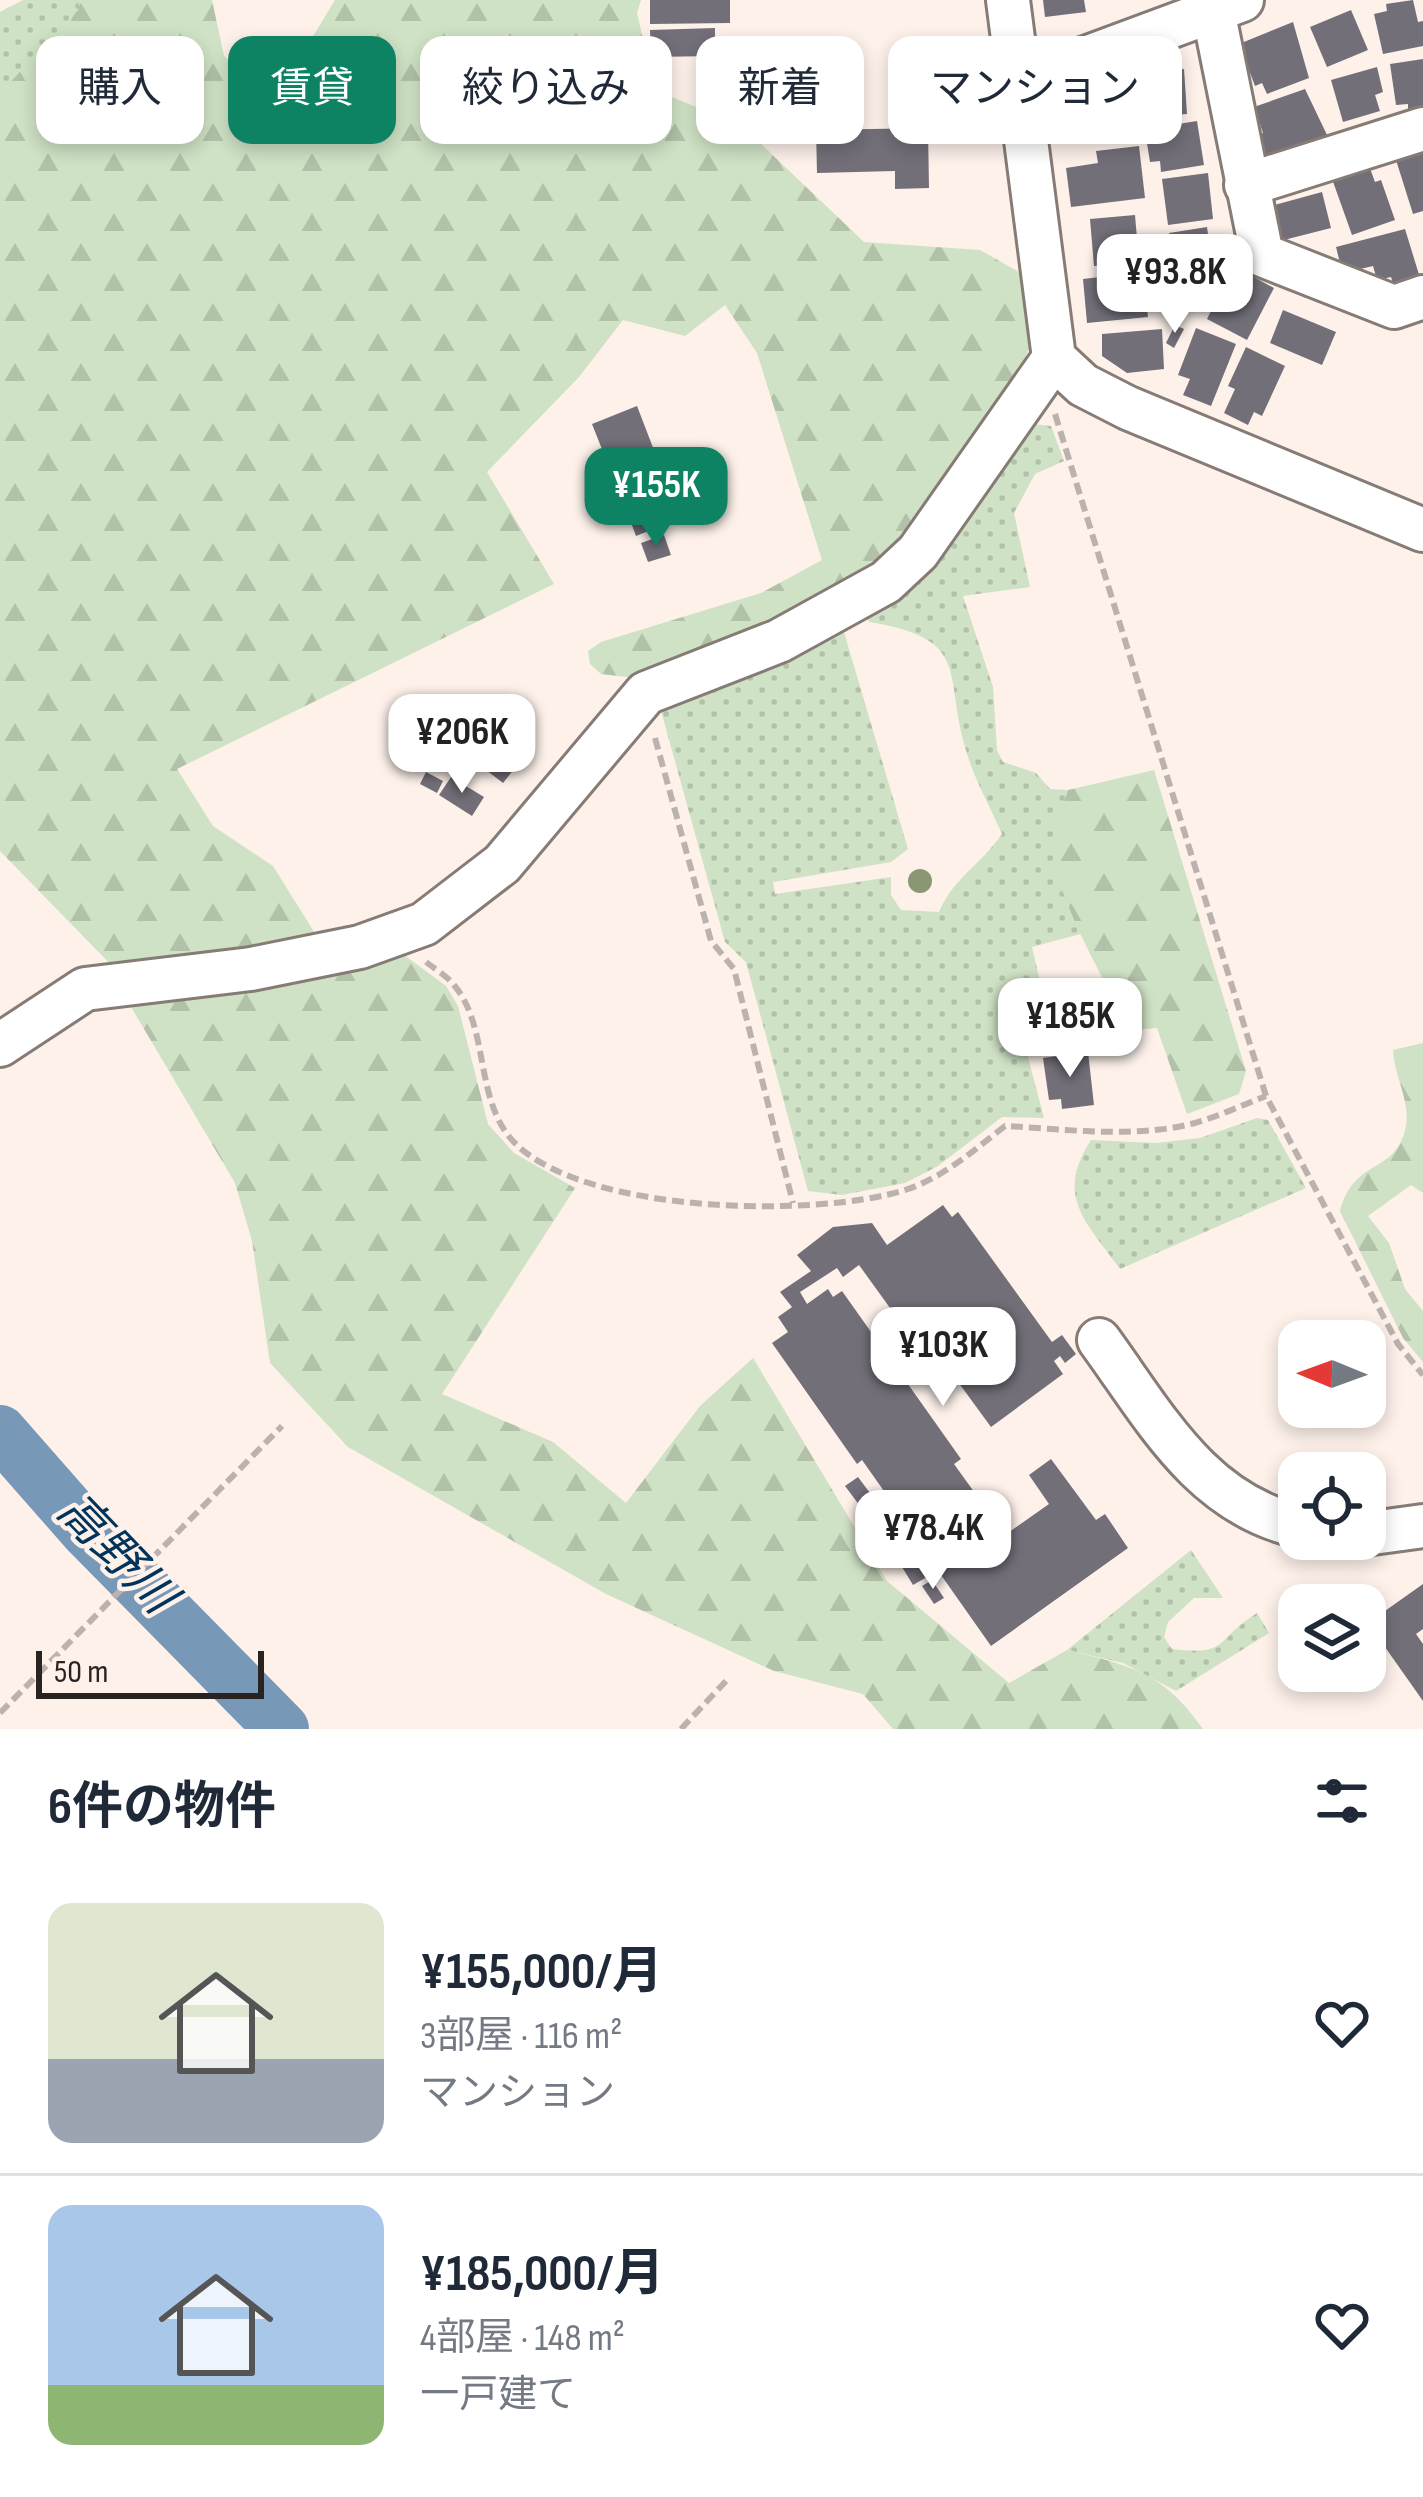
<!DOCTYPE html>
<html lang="ja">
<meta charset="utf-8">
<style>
body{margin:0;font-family:"Sofia Sans Condensed","Noto Sans JP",sans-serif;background:#f6f6f7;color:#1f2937;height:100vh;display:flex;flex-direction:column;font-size:45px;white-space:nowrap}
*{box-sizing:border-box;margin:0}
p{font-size:39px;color:#747a83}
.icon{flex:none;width:66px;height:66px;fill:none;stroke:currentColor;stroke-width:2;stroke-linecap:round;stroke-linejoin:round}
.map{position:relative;height:1729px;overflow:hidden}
.details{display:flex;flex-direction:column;background:#fff;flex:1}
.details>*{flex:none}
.hud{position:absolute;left:36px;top:36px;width:1353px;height:108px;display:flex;gap:24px}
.needle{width:78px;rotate:271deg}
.fabs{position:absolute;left:1278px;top:1320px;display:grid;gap:24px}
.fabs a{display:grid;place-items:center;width:108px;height:108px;border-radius:24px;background:#fff;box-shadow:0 6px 18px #0003;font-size:60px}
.scale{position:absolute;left:36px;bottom:30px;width:228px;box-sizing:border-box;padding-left:12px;border:6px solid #292422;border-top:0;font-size:33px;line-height:42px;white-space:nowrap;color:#292422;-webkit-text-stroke:9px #fdf1ea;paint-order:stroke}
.price{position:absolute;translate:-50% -102px;padding:0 27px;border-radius:24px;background:#fff;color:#222;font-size:39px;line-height:78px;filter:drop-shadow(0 3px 6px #0008)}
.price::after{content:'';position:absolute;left:50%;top:72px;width:36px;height:27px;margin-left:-18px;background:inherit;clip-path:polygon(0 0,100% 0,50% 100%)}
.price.selected{background:#0e8363;color:#fff}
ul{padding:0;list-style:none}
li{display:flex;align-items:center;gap:36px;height:300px;padding:0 48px}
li+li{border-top:3px solid #e0e1e3}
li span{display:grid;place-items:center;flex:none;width:336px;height:240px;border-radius:24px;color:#555}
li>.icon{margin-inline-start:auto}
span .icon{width:144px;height:144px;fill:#fffc;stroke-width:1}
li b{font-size:51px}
h2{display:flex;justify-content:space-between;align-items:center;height:144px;padding:0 48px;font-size:51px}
.tag{padding:0 42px;border-radius:24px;background:#fff;box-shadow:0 6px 18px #0003;font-size:42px;line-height:108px}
.tag.selected{background:#0e8363;color:#fff}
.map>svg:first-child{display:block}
</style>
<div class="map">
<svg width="1423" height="1729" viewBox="0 0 1423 1729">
<defs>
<pattern id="green-dots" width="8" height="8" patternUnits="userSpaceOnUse" patternTransform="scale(3)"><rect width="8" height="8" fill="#cfe2c5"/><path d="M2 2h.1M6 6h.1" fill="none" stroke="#b2c2a9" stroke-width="1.8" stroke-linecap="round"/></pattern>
<pattern id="forest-firs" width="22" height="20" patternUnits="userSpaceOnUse" patternTransform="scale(3)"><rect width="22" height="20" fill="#cfe2c5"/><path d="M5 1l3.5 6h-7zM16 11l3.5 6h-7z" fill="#b2c2a9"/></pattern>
</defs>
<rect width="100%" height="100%" fill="#fdf1ea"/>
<g fill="url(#green-dots)">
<polygon points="23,0 79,0 80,9 0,93 0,12"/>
<path d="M 1032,424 L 1051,426 L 1064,461 L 1035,474 L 1014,513 L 1030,587 L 963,596 L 993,687 L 997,750 L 1003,762 L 1036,773 L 1050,789 L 1068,790 C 1052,844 1061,881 1084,933 L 1032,947 L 1053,1039 L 1025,1046 L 1044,1118 L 1002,1117 L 938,1166 L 905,1183 L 842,1195 L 808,1191 L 746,962 L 725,942 L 658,700 L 841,622 L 908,849 L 891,862 L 773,882 L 775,894 L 891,877 L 891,895 L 901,910 L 939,912 C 954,877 980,866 1002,834 C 990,806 973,777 965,747 C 944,673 971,638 869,622 L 864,610 Z"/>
<path d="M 1257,1118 L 1268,1120 L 1306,1188 L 1120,1269 C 1087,1223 1054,1197 1091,1140 L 1156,1143 L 1200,1138 Z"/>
<path d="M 1191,1550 L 1223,1598 L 1194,1598 L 1168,1622 L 1164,1637 L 1172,1649 C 1230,1656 1213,1641 1257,1613 L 1269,1633 L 1176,1691 L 1123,1663 L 1067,1650 Z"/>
</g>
<g fill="url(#forest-firs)">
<polygon points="79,0 212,0 224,56 272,104 335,0 641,0 637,13 655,90 742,126 864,242 980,250 1026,276 1031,343 1016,382 907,544 842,594 644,679 601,674 590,664 588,651 601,642 761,593 822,560 757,353 725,305 685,336 623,320 579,377 487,472 554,584 177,769 213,826 273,866 321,943 118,972 0,851 0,93 79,9"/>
<path d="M 1154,770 L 1246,1071 L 1239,1094 L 1187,1114 L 1157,1028 L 1135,1030 C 1110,997 1061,903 1055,863 C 1051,838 1061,812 1068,790 Z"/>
<path d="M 396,949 L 446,986 L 458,1006 L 488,1124 L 514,1153 L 575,1188 L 442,1394 L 553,1442 L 626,1503 L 700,1406 L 753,1358 L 887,1581 L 1009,1683 L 1067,1650 C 1132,1666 1163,1672 1203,1729 L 893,1729 L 863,1694 L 774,1671 L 606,1594 L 348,1447 L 270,1363 L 252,1241 L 235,1183 L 124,995 Z"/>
<path d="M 1423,1043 L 1423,1193 L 1411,1185 L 1368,1216 L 1389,1243 L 1405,1289 L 1423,1311 L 1423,1362 L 1403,1338 L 1340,1211 C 1354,1159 1391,1174 1404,1134 C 1414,1106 1394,1078 1393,1050 Z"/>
</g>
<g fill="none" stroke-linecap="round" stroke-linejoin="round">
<polyline stroke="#7898b8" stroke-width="54" points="0,1432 86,1530 282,1729"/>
</g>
<g fill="#736f79">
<polygon points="650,0 730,0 730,23 650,24"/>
<polygon points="1043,0 1084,0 1086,12 1045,17"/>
<polygon points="1413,0 1418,22 1423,21 1423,46 1383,54 1374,14 1387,11 1386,4"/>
<polygon points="1351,10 1368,50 1327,67 1310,27"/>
<polygon points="1293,22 1309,78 1267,94 1262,83 1255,86 1239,44"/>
<polygon points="715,28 715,56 651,57 650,30"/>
<polygon points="1423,59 1423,110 1408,112 1408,104 1396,105 1390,64"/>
<polygon points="1377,67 1383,92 1375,95 1380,111 1343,122 1331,80"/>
<polygon points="1184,69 1187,114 1148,117 1144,73"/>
<polygon points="1305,89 1328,137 1263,159 1255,136 1263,133 1254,107"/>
<polygon points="1197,121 1204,165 1161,172 1160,161 1150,162 1146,137 1154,135 1153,128"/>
<polygon points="928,128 929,188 895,189 895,171 817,173 816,130"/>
<polygon points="1139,146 1145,198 1071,207 1066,168 1098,163 1096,151"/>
<polygon points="1423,152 1423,211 1413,214 1396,160"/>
<polygon points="1368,163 1375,182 1381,180 1395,220 1352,235 1331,176"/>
<polygon points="1208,173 1213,219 1168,225 1162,179"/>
<polygon points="1322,192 1331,228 1276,242 1267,207"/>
<polygon points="1135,215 1139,262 1094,266 1090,219"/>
<polygon points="1207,227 1215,285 1177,290 1169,233"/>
<polygon points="1405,229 1421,281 1394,287 1391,277 1377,280 1373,266 1356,270 1340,263 1336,247"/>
<polygon points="1243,271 1274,288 1247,340 1207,319 1221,291 1233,291"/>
<polygon points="1143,272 1148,317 1087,323 1083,279"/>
<polygon points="1283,310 1336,332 1322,365 1270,343"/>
<polygon points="1175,325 1184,329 1174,348 1166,343"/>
<polygon points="1196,328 1236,344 1211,406 1183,395 1190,379 1178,375"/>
<polygon points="1162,329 1164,369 1127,373 1102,356 1102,334"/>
<polygon points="1246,347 1285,366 1262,416 1254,412 1248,425 1224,413 1235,389 1228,386"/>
<polygon points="637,406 657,458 671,453 680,477 622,500 592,424"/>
<polygon points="684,486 691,502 675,509 679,519 636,536 626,509"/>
<polygon points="664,535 671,555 648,562 641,543"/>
<polygon points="500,725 530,749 503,783 473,760"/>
<polygon points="426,772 443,781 437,793 420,784"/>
<polygon points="451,777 484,797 472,816 439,795"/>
<polygon points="1088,1052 1094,1105 1062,1109 1061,1099 1049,1100 1043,1058"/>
<polygon points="943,1205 952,1217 958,1212 1052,1342 1062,1335 1076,1354 1065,1363 1060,1356 1054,1361 1063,1374 991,1427 942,1360 948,1356 937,1341 912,1358 893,1332 903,1326 859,1265 843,1277 837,1268 800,1292 807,1304 828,1289 833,1297 842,1291 961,1459 954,1464 1005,1535 1049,1504 1029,1475 1051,1459 1096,1520 1105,1514 1128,1548 991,1646 896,1511 888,1516 882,1507 891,1501 862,1460 857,1464 772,1343 788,1332 778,1317 792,1307 780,1292 811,1271 797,1255 833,1227 872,1223 887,1245"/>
<polygon points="858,1477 873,1497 860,1506 845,1486"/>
<polygon points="921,1556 932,1574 913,1585 902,1567"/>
<polygon points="932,1580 944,1598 934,1604 922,1586"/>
<polygon points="1423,1584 1423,1629 1416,1634 1423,1644 1423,1701 1368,1623"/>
</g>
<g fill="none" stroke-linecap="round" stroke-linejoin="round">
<defs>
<g id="minor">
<polyline points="1008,0 1054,358 1083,385 1128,408 1423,530"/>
<polyline points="1211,0 1262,255 1394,307 1423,297"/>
<polyline points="1021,82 1242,0"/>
<polyline points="1246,185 1423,129"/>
<polyline points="0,1045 85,989 251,969 360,947 424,924 502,864 646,693 779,641 886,582 918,552 1054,358"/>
<path d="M 1099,1340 C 1154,1415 1200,1504 1299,1526"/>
<polyline points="1365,1534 1423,1526"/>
</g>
</defs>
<use href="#minor" stroke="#867b75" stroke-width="48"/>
<g stroke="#bcb2ad" stroke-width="6" stroke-dasharray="12 6" stroke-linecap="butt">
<polyline points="1055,414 1266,1096 1398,1344 1423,1375"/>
<polyline points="655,738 711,941 734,969 793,1203"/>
<path d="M 426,962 C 435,969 447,976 454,985 C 491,1029 473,1104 517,1145 C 589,1214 815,1218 905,1190 C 943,1178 974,1150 1005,1126 C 1067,1129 1134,1139 1195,1123 C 1219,1116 1243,1105 1266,1096"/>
<polyline points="0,1713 282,1426"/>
<polyline points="681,1729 726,1681"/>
</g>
<use href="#minor" stroke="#fff" stroke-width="42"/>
</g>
<circle fill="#8b9675" cx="920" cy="881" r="12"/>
<g text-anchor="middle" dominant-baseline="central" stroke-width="9" stroke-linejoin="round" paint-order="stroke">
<g font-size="48" font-style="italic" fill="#00345d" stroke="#fdf1ea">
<text transform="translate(116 1554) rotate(46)">高野川</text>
</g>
</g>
</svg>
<div class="fabs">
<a><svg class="needle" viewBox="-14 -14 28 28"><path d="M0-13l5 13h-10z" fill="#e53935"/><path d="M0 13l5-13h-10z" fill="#747a83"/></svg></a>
<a><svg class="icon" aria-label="locate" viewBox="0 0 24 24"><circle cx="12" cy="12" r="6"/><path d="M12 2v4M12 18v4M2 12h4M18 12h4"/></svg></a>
<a><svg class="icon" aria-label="layers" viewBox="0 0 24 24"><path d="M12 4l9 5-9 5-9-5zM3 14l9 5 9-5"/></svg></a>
</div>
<div class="scale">50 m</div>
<b class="price" style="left:1175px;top:336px">¥93.8K</b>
<b class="price selected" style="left:656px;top:549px">¥155K</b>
<b class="price" style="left:462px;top:796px">¥206K</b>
<b class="price" style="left:1070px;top:1080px">¥185K</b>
<b class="price" style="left:943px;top:1409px">¥103K</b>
<b class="price" style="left:933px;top:1592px">¥78.4K</b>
<div class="hud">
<a class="tag">購入</a>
<a class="tag selected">賃貸</a>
<a class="tag">絞り込み</a>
<a class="tag">新着</a>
<a class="tag">マンション</a>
</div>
</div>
<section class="details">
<h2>6件の物件<svg class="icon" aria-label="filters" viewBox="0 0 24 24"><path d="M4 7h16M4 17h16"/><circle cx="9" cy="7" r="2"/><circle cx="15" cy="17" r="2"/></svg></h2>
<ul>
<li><span style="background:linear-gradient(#dfe7d0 65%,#9aa5b1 0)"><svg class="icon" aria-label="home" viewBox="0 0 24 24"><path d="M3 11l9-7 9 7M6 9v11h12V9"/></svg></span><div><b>¥155,000/月</b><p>3部屋 · 116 m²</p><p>マンション</p></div><svg class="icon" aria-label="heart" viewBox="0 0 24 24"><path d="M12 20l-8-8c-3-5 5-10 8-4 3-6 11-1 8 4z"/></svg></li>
<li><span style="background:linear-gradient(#a9c7e8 75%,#8fb573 0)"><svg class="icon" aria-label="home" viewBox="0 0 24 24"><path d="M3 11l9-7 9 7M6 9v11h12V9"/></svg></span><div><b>¥185,000/月</b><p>4部屋 · 148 m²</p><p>一戸建て</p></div><svg class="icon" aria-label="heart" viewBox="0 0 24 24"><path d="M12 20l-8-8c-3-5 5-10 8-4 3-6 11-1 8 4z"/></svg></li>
</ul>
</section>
